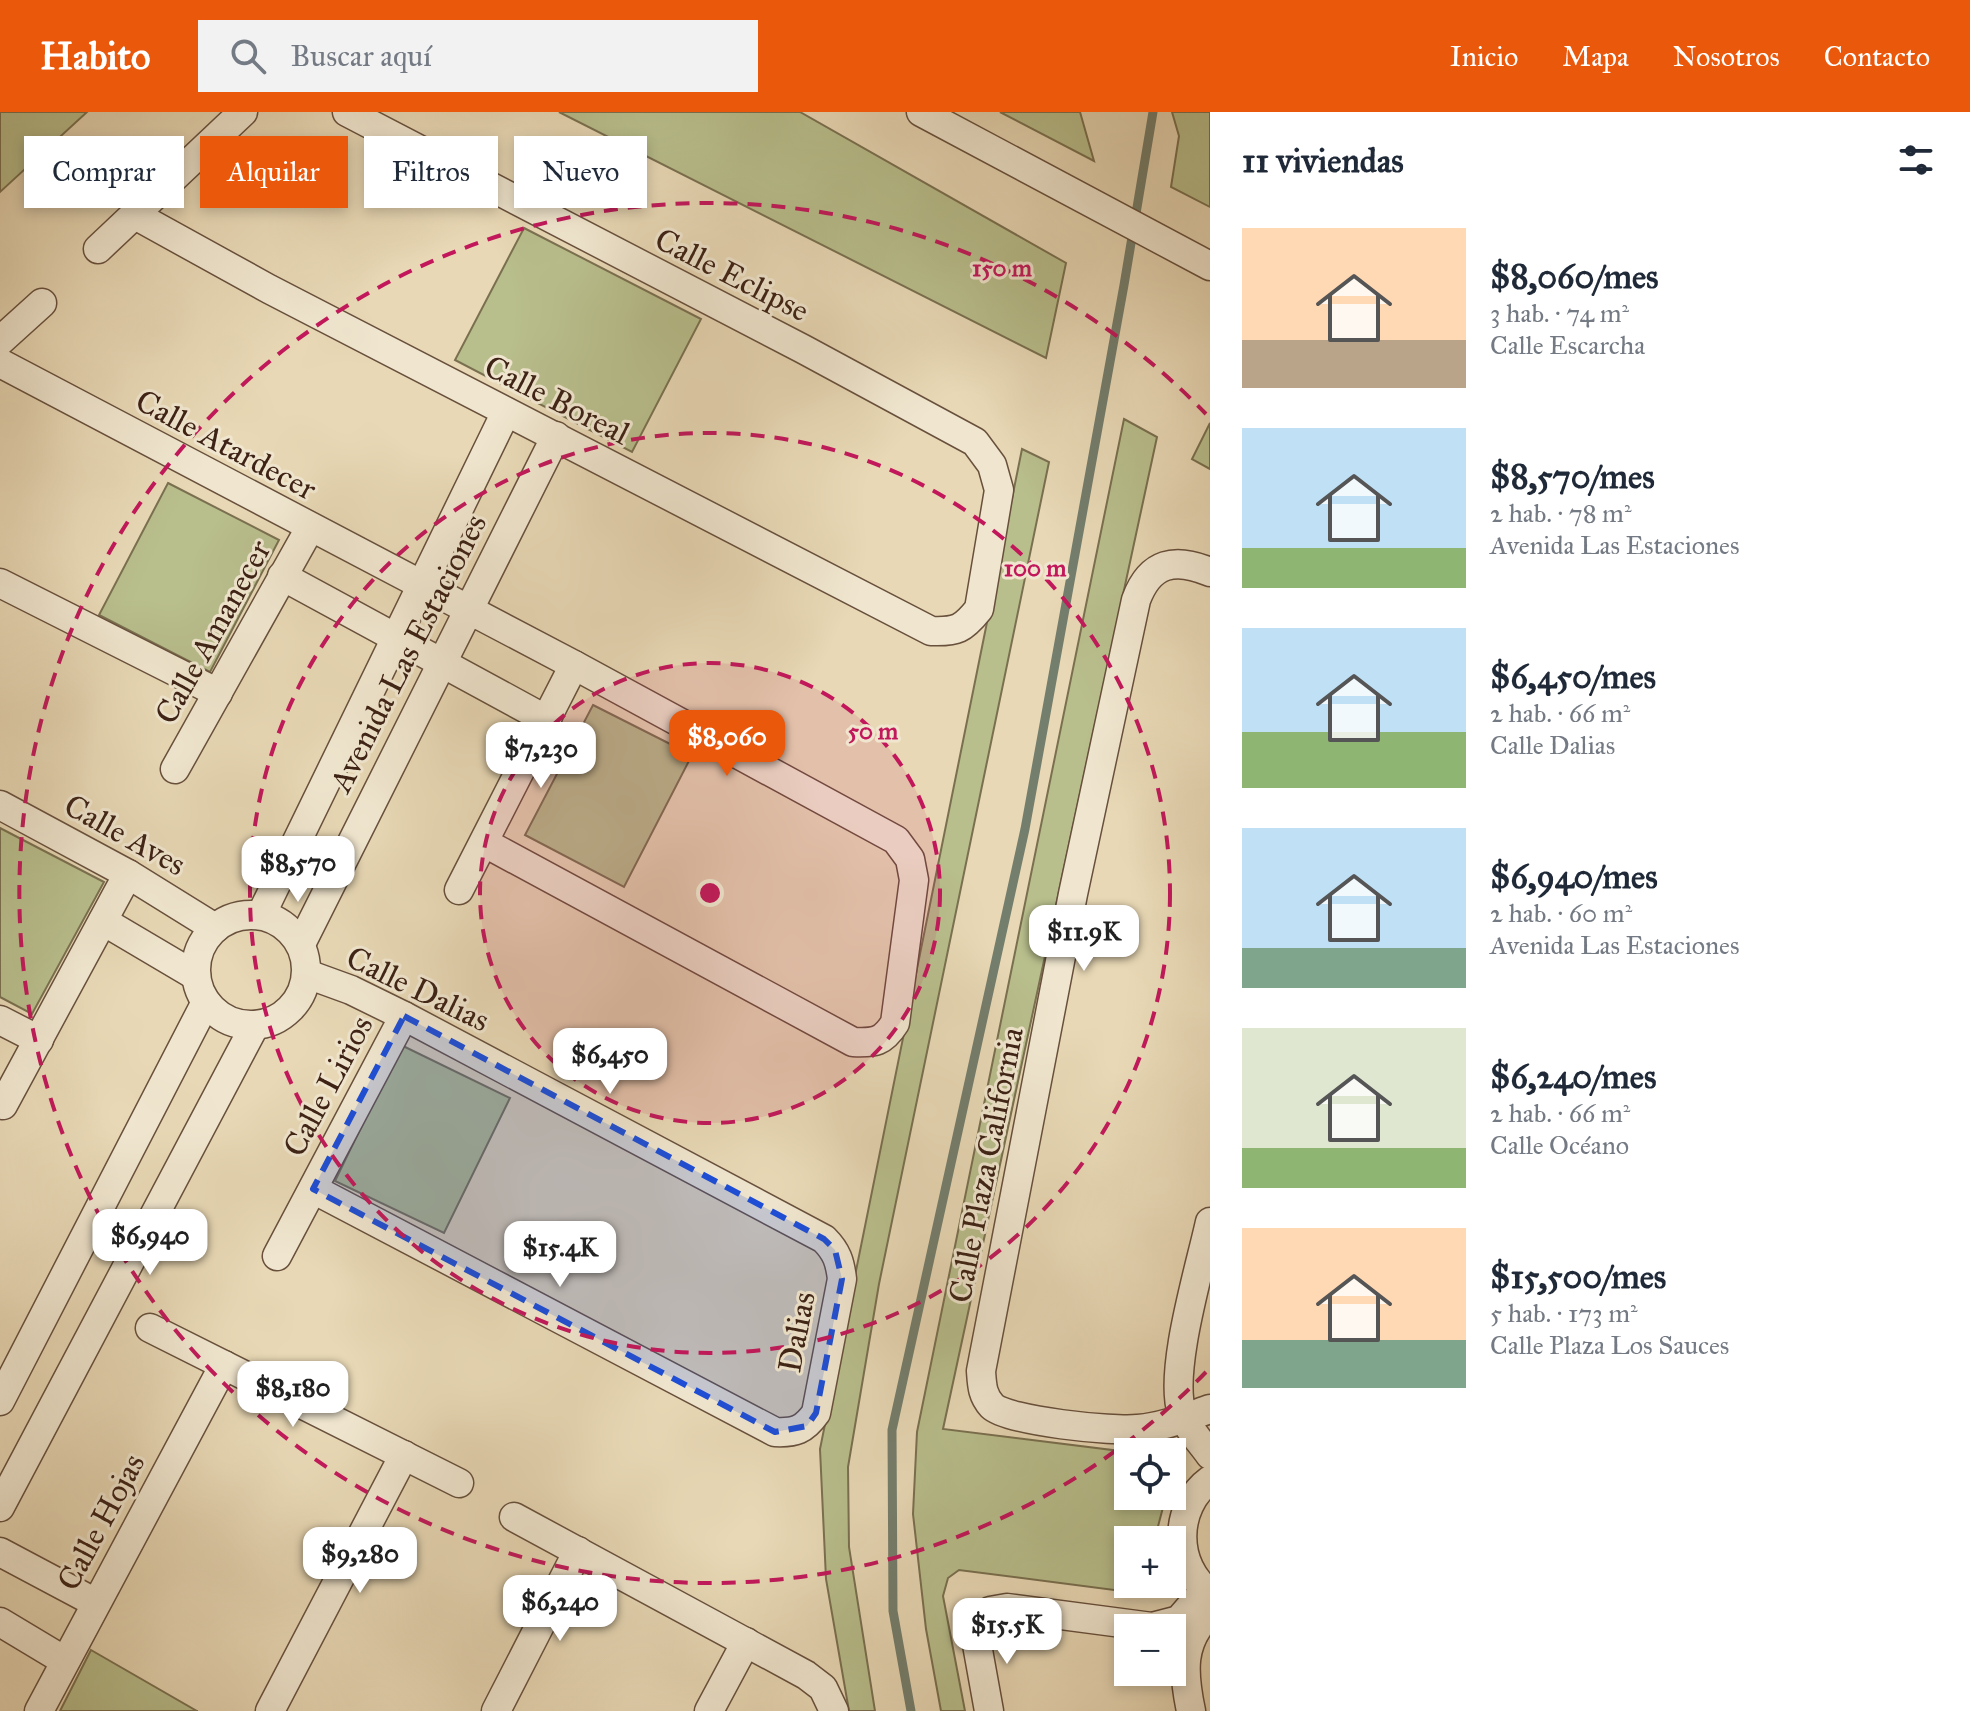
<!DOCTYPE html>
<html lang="es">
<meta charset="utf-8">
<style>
body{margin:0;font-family:"IM FELL Great Primer",serif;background:#f2f2f3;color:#1f2937;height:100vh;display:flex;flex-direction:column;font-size:30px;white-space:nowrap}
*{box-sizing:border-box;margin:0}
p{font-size:26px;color:#747a83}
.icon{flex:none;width:44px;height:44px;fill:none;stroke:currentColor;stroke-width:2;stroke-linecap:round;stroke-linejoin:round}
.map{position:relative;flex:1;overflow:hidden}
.panel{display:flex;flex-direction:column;background:#fff;width:760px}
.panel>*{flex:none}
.banner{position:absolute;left:24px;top:24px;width:760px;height:72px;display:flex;gap:16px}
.controls{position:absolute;left:1114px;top:1326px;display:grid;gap:16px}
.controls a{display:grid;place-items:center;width:72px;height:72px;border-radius:0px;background:#fff;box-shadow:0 4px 12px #0003;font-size:40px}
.price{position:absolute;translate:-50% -68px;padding:0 18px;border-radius:16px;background:#fff;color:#222;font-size:26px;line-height:52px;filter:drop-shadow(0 2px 4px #0008)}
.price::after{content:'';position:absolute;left:50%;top:48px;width:24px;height:18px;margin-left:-12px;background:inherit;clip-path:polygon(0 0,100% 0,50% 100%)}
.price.on{background:#ea580c;color:#fff}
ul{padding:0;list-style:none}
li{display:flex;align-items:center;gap:24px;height:200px;padding:0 32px}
li span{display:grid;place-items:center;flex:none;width:224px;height:160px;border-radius:0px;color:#555}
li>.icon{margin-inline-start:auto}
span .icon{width:96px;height:96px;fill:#fffc;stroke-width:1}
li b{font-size:34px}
h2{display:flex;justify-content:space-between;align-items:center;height:96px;padding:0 32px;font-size:34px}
.tag{padding:0 28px;border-radius:0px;background:#fff;box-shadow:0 4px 12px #0003;font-size:28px;line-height:72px}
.tag.on{background:#ea580c;color:#fff}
header{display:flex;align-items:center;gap:48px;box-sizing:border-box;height:112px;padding:0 40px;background:#ea580c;color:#fff}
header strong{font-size:38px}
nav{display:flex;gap:44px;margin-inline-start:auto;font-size:28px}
.search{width:560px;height:72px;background:#f2f2f3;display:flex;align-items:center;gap:20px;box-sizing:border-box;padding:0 28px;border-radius:0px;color:#747a83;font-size:30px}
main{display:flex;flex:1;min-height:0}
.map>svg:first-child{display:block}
</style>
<header>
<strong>Habito</strong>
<div class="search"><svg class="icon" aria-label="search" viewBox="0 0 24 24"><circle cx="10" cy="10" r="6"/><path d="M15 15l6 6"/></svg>Buscar aquí</div>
<nav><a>Inicio</a><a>Mapa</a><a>Nosotros</a><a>Contacto</a></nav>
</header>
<main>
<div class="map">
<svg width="1210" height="1599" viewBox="0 0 1210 1599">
<rect width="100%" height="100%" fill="#e8d8b5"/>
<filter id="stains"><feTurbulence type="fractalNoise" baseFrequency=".0025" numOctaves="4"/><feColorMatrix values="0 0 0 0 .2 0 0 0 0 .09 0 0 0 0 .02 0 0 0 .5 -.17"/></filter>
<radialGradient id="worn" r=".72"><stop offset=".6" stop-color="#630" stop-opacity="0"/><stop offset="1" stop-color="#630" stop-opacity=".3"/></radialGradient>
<g fill="#b8be8c" stroke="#7a7050" stroke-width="2">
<polygon points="0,0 87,0 0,80"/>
<polygon points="559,0 800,0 1066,151 1046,246"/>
<polygon points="1000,0 1080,0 1094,49"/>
<polygon points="1172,0 1210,0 1210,95 1171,75 1179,24"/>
<polygon points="524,116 701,207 632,340 455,248"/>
<polygon points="1124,307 1157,325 943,1317 1128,1340 1128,1384 1166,1384 1156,1422 1157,1428 1128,1428 1128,1472 1168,1472 1160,1480 1145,1482 959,1458 948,1466 943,1484 965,1599 941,1599 926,1517 913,1402 917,1320"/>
<polygon points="1210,311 1210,357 1192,347"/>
<polygon points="1022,337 1049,350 879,1172 848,1355 849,1435 875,1599 849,1599 826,1467 820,1337"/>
<polygon points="168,371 279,428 210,560 99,503"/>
<polygon points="593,593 692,643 624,775 525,723"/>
<polygon points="0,716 104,770 32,902 0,885"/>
<polygon points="401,933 510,986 444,1121 335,1069"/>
<polygon points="91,1538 197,1599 198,1599 60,1599"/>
</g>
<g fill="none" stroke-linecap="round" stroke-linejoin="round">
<polyline stroke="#747e6d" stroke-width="9" points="911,1599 893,1499 892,1318 1025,717 1124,173 1153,0"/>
<defs>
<g id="street">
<polyline points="921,0 1210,154"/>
<path d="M 135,103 L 269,177 L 931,519 C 957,520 963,517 979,497 L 999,378 L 992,353 L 975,330 L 803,237 L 347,0"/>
<polyline points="98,137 243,0"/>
<polyline points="0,229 42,191"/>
<path d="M 0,251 L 574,553 L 896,728 L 910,747 L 914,768 L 895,911 C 883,930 875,931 853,930 L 485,731"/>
<path d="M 1210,460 C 1175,445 1150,450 1136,488 L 1073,782 L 981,1259 C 982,1273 982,1283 992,1294 C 1007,1309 1114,1320 1138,1317 C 1163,1315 1187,1305 1210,1297"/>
<polyline points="282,464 547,608"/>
<polyline points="0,471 218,581"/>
<polyline points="175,657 310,416"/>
<polyline points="0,693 128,762 215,816"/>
<polyline points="459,778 574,553"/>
<circle cx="251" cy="858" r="55"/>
<polyline points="261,803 506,300"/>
<polyline points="103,809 196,864"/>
<polyline points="301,832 556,324"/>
<path d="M 307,862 L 351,878 L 404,904 L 824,1127 C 837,1140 840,1150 842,1167 L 816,1301 C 804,1318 795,1321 775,1320 L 313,1077"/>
<polyline points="0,908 39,928"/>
<polyline points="3,993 128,762"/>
<path d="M 1210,1110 C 1200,1156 1168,1260 1182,1301 C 1187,1316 1201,1330 1210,1343"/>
<polyline points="277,1144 404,904"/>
<polyline points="150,1216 459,1371"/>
<polyline points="0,1289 206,890"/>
<path d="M 1210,1368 C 1173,1395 1173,1454 1210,1481"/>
<polyline points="0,1395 255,913"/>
<polyline points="514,1405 806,1563 823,1576 834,1599"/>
<polyline points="0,1440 96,1491"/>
<polyline points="0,1510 65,1549"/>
<polyline points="39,1599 224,1253"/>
<polyline points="270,1599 404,1343"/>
<polyline points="496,1599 578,1439"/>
<polyline points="709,1599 746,1530"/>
<polyline points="989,1599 976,1527 978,1509 990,1499 1007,1496 1152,1515 1179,1508 1205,1478"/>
<path d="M 1191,1599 C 1183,1561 1180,1530 1210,1501"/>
</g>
</defs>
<use href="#street" stroke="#68503d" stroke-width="31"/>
<use href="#street" stroke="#f0e6cf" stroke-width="28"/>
</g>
<path fill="#1d4ed8" fill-opacity="0.2" stroke="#1d4ed8" stroke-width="6" stroke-dasharray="16 10" stroke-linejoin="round" d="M 404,904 L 824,1127 L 835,1138 L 842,1167 L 816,1301 L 807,1314 L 775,1320 L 313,1077 Z"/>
<circle cx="710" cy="781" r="230" fill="#c2185b" fill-opacity=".12"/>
<g fill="none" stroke="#c2185b" stroke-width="4" stroke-dasharray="14 10">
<circle cx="710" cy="781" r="230"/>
<circle cx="710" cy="781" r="460"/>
<path d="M1206 1260A690 690 0 1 1 1206 302"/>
</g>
<g text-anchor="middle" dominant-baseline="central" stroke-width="6" stroke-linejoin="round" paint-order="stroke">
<g font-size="32" fill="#3d2215" stroke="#f0e6cf">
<text transform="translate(732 163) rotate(27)">Calle Eclipse</text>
<text transform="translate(557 288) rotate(27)">Calle Boreal</text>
<text transform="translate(226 333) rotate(28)">Calle Atardecer</text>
<text transform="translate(213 520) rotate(-61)">Calle Amanecer</text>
<text transform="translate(408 541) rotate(-63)">Avenida Las Estaciones</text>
<text transform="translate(125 723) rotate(29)">Calle Aves</text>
<text transform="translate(418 877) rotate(26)">Calle Dalias</text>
<text transform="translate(328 974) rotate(-62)">Calle Lirios</text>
<text transform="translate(986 1053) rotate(-79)">Calle Plaza California</text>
<text transform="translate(797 1220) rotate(-79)">Dalias</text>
<text transform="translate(101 1410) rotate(-62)">Calle Hojas</text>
</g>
</g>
<circle cx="710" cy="781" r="12" fill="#c2185b" stroke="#f0e6cf" stroke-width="4"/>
<g font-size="24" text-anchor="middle" font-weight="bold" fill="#c2185b" stroke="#f0e6cf" stroke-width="6" stroke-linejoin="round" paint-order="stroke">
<text x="1002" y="164">150 m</text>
<text x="1035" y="464">100 m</text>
<text x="873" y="627">50 m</text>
</g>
<rect width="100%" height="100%" filter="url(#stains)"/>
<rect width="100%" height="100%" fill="url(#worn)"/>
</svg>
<div class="controls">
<a><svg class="icon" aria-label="locate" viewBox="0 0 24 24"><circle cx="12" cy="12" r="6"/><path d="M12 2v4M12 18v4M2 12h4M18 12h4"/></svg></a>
<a>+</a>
<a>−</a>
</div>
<b class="price on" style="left:727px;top:666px">$8,060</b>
<b class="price" style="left:541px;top:678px">$7,230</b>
<b class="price" style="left:298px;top:792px">$8,570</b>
<b class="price" style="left:1084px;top:861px">$11.9K</b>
<b class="price" style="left:610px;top:984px">$6,450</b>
<b class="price" style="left:150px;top:1165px">$6,940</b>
<b class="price" style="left:560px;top:1177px">$15.4K</b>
<b class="price" style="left:293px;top:1317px">$8,180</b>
<b class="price" style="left:360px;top:1483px">$9,280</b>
<b class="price" style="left:560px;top:1531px">$6,240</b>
<b class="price" style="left:1007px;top:1554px">$15.5K</b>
<div class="banner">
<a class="tag">Comprar</a>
<a class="tag on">Alquilar</a>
<a class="tag">Filtros</a>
<a class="tag">Nuevo</a>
</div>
</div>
<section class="panel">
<h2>11 viviendas<svg class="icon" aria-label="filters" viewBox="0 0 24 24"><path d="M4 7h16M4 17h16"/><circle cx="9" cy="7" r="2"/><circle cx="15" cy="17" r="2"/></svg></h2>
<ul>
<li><span style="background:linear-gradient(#ffd9b3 70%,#b9a48a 0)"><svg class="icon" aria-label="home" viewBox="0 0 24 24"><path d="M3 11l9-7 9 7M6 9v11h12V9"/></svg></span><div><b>$8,060/mes</b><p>3 hab. · 74 m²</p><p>Calle Escarcha</p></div></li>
<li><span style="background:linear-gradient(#bfe0f5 75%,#8fb573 0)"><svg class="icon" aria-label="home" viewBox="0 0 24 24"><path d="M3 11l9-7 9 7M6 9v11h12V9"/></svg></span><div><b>$8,570/mes</b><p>2 hab. · 78 m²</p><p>Avenida Las Estaciones</p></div></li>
<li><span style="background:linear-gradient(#bfe0f5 65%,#8fb573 0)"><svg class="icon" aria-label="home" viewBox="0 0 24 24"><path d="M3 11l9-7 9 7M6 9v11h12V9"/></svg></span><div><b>$6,450/mes</b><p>2 hab. · 66 m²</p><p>Calle Dalias</p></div></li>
<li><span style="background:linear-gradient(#bfe0f5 75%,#7fa58c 0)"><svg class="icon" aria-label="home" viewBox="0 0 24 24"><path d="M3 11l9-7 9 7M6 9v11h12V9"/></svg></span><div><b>$6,940/mes</b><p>2 hab. · 60 m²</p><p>Avenida Las Estaciones</p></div></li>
<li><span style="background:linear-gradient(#dfe7d0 75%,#8fb573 0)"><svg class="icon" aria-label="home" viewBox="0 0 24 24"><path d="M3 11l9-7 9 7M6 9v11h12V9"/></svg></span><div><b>$6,240/mes</b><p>2 hab. · 66 m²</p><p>Calle Océano</p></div></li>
<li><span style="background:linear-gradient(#ffd9b3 70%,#7fa58c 0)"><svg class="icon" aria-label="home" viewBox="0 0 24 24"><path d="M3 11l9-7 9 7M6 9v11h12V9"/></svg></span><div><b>$15,500/mes</b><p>5 hab. · 173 m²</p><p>Calle Plaza Los Sauces</p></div></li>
</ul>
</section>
</main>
